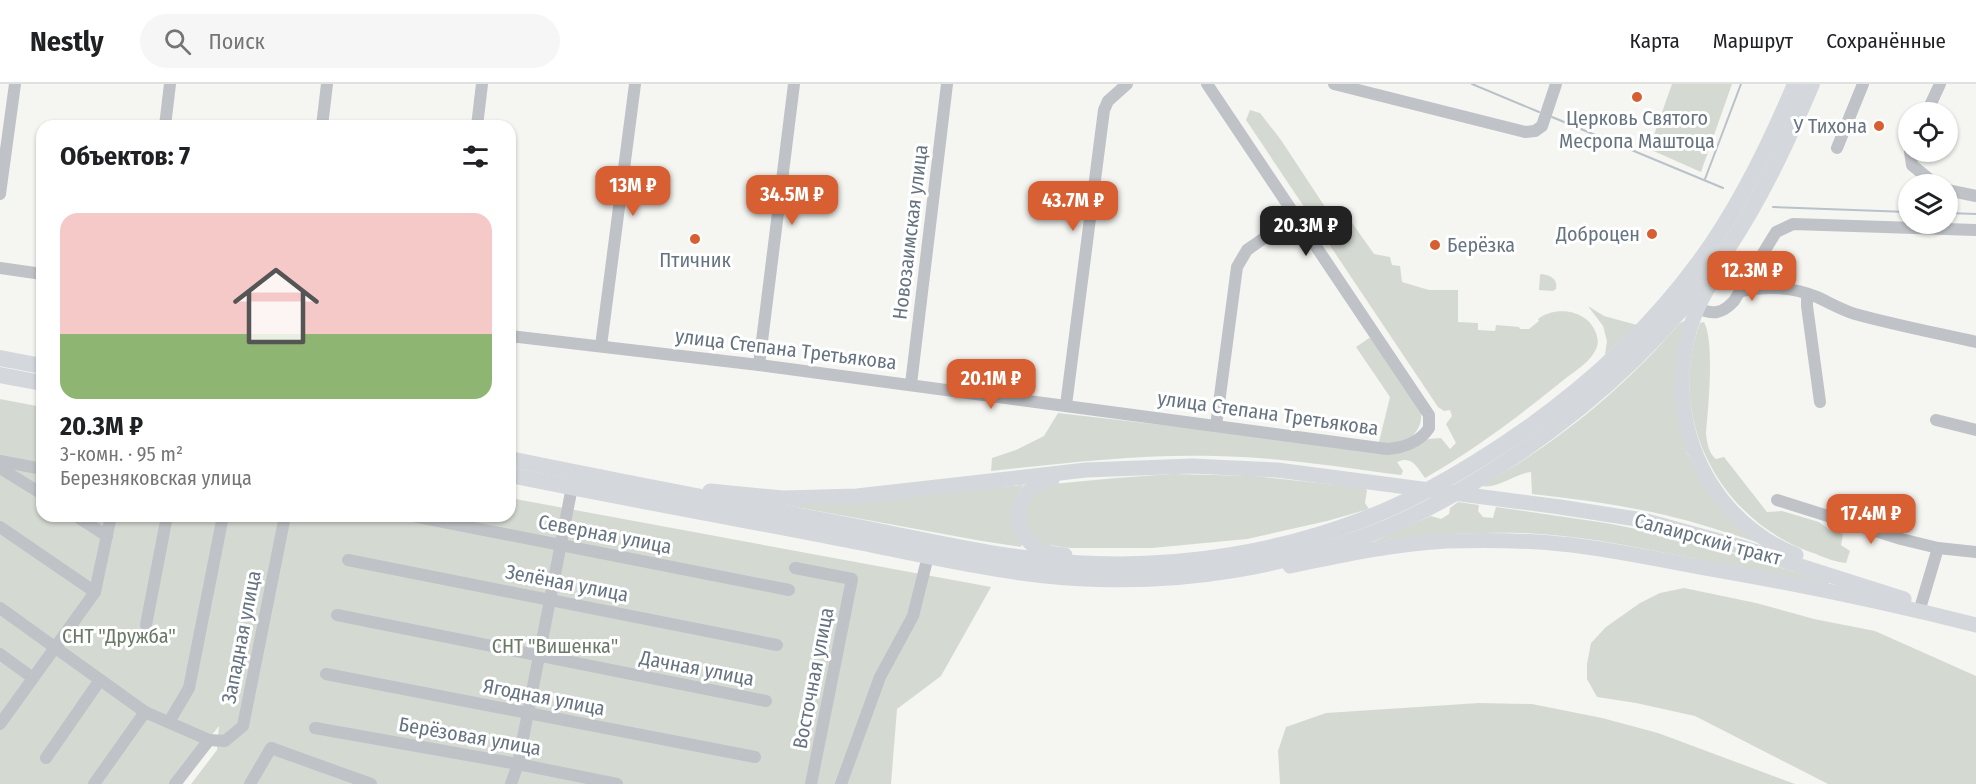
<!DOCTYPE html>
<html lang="ru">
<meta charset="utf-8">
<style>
body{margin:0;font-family:"Fira Sans Condensed",sans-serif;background:#f6f6f6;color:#202124;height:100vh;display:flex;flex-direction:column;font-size:22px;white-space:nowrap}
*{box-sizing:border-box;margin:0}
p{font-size:20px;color:#757577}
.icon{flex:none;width:33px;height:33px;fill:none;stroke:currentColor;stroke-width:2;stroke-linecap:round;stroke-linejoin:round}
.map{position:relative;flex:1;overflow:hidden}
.sheet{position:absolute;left:36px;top:36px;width:480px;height:402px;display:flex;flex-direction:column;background:#fff;border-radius:18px;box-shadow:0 2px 4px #0004}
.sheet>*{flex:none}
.controls{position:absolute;left:1898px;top:18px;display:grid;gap:12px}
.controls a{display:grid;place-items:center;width:60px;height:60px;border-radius:50%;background:#fff;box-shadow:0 2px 4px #0004;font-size:30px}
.price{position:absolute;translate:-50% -51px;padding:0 14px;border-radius:12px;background:#d75f31;color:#fff;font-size:20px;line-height:39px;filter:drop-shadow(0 2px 3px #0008)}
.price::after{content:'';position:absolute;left:50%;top:36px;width:18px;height:14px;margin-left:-9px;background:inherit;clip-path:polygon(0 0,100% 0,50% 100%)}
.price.on{background:#222;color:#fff}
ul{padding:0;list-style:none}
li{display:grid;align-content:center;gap:12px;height:318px;padding:0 24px}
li+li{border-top:2px solid #e0e0e0}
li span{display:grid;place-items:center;height:186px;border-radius:18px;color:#555}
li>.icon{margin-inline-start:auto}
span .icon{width:108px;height:108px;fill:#fffc;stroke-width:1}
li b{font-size:26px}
h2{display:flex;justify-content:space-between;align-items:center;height:72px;padding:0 24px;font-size:26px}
header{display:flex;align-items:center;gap:36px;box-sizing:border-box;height:84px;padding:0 30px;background:#fff;border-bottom:2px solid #e0e0e0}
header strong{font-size:28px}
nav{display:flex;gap:33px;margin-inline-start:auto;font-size:21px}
.search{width:420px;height:54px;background:#f6f6f6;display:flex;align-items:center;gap:15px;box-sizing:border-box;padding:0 21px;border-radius:33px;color:#757577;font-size:22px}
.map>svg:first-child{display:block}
</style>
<header>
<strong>Nestly</strong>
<div class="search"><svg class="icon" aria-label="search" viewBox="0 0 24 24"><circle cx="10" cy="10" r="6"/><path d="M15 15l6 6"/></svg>Поиск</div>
<nav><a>Карта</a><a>Маршрут</a><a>Сохранённые</a></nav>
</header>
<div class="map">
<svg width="1976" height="700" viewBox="0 0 1976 700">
<rect width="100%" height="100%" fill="#f5f5f2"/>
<g fill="#d4dad2">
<polygon points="1672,0 1732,0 1701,88 1649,65"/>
<path d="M 1250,26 L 1260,29 L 1281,56 L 1331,132 L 1350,136 L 1374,170 L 1390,173 L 1392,181 L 1400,182 L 1402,198 L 1429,206 L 1458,206 L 1458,238 L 1478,239 L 1478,246 L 1495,247 L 1496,241 L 1519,243 L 1520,245 L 1529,245 L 1539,237 L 1538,235 C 1556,221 1588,226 1596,249 C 1598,255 1599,261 1595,267 C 1589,279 1572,289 1561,298 C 1518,333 1474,366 1425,394 C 1417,383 1412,371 1397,378 L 1403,387 L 1401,391 C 1340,383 1277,373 1215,372 C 1140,370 1065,379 991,387 L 992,374 L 1016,366 L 1044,352 L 1058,329 L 1293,356 L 1411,364 L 1428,355 L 1441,354 L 1450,365 L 1456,359 L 1446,340 L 1452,332 L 1450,326 L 1444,327 L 1438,323 L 1246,36 Z"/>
<path d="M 1541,190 C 1550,191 1558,195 1556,205 L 1553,207 L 1539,206 L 1540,191 Z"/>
<polygon points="1588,222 1604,232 1637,241 1605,271 1607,257 1603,242"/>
<path d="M 1686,236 L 1678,264 L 1677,326 L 1688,371 L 1704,401 L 1722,425 L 1762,460 C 1730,449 1698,439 1665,431 C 1621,421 1577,415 1532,410 L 1531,388 C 1514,390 1498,405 1482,402 C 1560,356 1620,308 1680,239 Z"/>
<path d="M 1704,238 C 1715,258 1708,325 1706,350 C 1707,359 1709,370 1716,375 L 1724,373 L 1767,428 L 1782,427 L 1819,438 L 1830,446 L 1843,450 L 1841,461 L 1850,467 L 1846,479 C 1836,478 1825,474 1816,470 C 1722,440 1664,334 1700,239 Z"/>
<path d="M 1372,252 L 1421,327 C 1424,351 1401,366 1379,358 L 1390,313 L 1356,263 Z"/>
<polygon points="0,315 42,323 42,432 510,432 510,414 991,503 941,592 897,625 891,700 191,700 217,666 219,642 172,700 0,700"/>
<polygon points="1173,390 1253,392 1364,404 1367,406 1365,419 1369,425 1327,437 1247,455 1152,464 1070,464 1042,460 1029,450 1024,432 1031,412 1053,400 1116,394"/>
<path d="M 1024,401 C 1006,423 1015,435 1022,460 L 1021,463 L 982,457 L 774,419 Z"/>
<path d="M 1458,418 L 1479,421 L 1478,427 L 1483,433 L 1493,434 L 1496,423 L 1606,439 L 1677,453 L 1829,498 L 1829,501 C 1778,491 1727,481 1676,471 C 1626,461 1574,451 1522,449 C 1471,448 1421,450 1371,459 L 1431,432 L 1441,435 L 1449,430 L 1450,424 Z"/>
<polygon points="1684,504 1756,519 1814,535 1875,547 1976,592 1976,700 1828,700 1695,632 1636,619 1597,613 1587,595 1587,580 1591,559 1606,543 1640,519 1660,509"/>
<polygon points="1479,619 1532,620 1602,634 1658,649 1795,700 1280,700 1278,667 1286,643 1326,629"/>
</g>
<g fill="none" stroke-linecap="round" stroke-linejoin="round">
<g stroke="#b9c2c8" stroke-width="2">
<polyline points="1472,0 1539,28"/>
<polyline points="1552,33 1723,104"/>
<polyline points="1705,95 1741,0"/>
<polyline points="1773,123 1908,128"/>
<polyline points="1947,129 1976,130"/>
</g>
<g stroke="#bfc2c6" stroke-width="12">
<polyline points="1334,0 1525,48 1535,47 1542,42 1556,0"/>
<polyline points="1927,28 1940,0"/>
<polyline points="165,42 170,0"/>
<polyline points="322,42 327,0"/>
<polyline points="477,42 482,0"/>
<polyline points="1837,64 1863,0"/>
<polyline points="1910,68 1912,81 1935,100"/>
<polyline points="1947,106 1976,112"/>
<polyline points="0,110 15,0"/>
<polyline points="0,184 42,190"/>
<path d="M 1741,207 C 1766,202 1794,203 1817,213 C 1830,219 1842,226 1855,230 C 1895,241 1936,249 1976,258"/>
<polyline points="1807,210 1807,222 1820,318"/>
<path d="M 1697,224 C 1713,231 1722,230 1734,217 L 1776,148 L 1793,140 L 1976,146"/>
<path d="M 510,252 L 759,281 L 1387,365 C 1403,364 1420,358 1429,344 L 1429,331 L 1207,0"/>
<polyline points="601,262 635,0"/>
<polyline points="759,281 794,0"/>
<polyline points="911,300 947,0"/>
<polyline points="1066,321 1104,26 1108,17 1127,0"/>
<polyline points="1936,336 1976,346"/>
<polyline points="1216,342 1237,183 1247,166 1297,131"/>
<polyline points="0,377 42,385"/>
<polyline points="0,384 42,410"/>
<polyline points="1777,416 1901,455 1938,464 1976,468"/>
<polyline points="76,432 107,452"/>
<polyline points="413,432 789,506"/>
<polyline points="0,443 95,508"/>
<polyline points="348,476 777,561"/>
<polyline points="795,484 852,495 811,700"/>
<polyline points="1921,521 1938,464"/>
<polyline points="0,524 145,628 209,656 225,657 243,642 285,432"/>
<polyline points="337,531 766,617"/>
<polyline points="146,541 167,432"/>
<polyline points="0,570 33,594"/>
<polyline points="326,590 755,673"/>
<polyline points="169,638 189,604 223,432"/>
<polyline points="0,640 95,508 111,432"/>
<polyline points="315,644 518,680 617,700"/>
<polyline points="46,674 100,596"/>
<polyline points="94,700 145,628"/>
<polyline points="175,700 209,656"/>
<polyline points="250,700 271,664 371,700"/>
<polyline points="511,700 518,680 572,403"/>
<polyline points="841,700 880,593 913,532 928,472"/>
</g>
<g stroke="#d4d8dc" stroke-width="15">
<path d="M 1714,195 C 1648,290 1688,428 1796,471"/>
<path d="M 1052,396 C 1018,400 1006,441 1034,462 C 1043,469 1054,470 1065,471"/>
<polyline points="710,407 783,414 857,412 1086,386 1192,382 1277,386 1560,423 1643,436 1738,462 1904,515"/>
<path d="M 1290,482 C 1342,471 1393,460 1447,457 C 1485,456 1523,456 1561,460 C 1607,464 1654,475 1700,483 C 1793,499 1885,518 1976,541"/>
</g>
<g stroke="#d4d8dc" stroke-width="16">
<polyline points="0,274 42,282"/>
<polyline points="0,291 42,299"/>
<path d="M 510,375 C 626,399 742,421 858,443 C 936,458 1015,478 1096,480 C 1185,483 1278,468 1362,436 C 1402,421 1439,401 1476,378 C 1562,325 1639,260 1699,178 C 1739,124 1769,62 1795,0"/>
<path d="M 510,391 C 623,414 736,434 848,456 C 931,472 1013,493 1098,495 C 1189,498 1283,482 1368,451 C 1409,436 1447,415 1484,392 C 1577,334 1661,261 1724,170 C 1760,117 1787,59 1812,0"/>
</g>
</g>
<g fill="#d75f31" stroke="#fff" stroke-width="2">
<circle cx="1637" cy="13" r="6"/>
<circle cx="1879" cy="42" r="6"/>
<circle cx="1652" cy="150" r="6"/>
<circle cx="695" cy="155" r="6"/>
<circle cx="1435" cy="161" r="6"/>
</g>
<g text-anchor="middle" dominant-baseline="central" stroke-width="6" stroke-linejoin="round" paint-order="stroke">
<g font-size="20" fill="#667481" stroke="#fff">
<text x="1637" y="34">Церковь Святого<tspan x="1637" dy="23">Месропа Маштоца</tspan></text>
<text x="1867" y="42" text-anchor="end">У Тихона</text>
<text x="1640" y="150" text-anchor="end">Доброцен</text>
<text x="1447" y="161" text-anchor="start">Берёзка</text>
<text x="695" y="176">Птичник</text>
</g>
<g font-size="20" fill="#667481" stroke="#fff">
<text transform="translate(910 148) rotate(-83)">Новозаимская улица</text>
<text transform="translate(786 265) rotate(7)">улица Степана Третьякова</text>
<text transform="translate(1268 329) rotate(8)">улица Степана Третьякова</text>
<text transform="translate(605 450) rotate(11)">Северная улица</text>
<text transform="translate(1708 455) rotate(15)">Салаирский тракт</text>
<text transform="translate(567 499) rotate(11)">Зелёная улица</text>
<text transform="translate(241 553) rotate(-79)">Западная улица</text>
<text transform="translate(697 584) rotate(11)">Дачная улица</text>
<text transform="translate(813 594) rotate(-79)">Восточная улица</text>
<text transform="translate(544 613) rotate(11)">Ягодная улица</text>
<text transform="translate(470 652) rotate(10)">Берёзовая улица</text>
</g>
<g font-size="20" fill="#687965" stroke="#fff">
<text x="119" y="552">СНТ "Дружба"</text>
<text x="555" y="562">СНТ "Вишенка"</text>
</g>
</g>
</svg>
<div class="controls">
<a><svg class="icon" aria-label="locate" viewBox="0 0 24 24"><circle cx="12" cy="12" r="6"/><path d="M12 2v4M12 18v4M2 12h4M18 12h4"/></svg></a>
<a><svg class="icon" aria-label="layers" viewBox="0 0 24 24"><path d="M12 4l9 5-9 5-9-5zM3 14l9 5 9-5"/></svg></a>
</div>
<b class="price" style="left:633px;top:133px">13M ₽</b>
<b class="price" style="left:792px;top:142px">34.5M ₽</b>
<b class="price" style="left:1073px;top:148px">43.7M ₽</b>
<b class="price on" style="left:1306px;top:173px">20.3M ₽</b>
<b class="price" style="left:1752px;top:218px">12.3M ₽</b>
<b class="price" style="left:991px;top:326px">20.1M ₽</b>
<b class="price" style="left:1871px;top:461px">17.4M ₽</b>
<section class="sheet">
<h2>Объектов: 7<svg class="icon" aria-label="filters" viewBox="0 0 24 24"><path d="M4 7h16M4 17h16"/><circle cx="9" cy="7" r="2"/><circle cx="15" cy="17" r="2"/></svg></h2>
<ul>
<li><span style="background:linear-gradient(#f6c9c9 65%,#8fb573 0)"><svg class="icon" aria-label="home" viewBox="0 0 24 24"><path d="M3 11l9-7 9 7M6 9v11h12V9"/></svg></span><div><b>20.3M ₽</b><p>3-комн. · 95 m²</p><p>Березняковская улица</p></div></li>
</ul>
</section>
</div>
